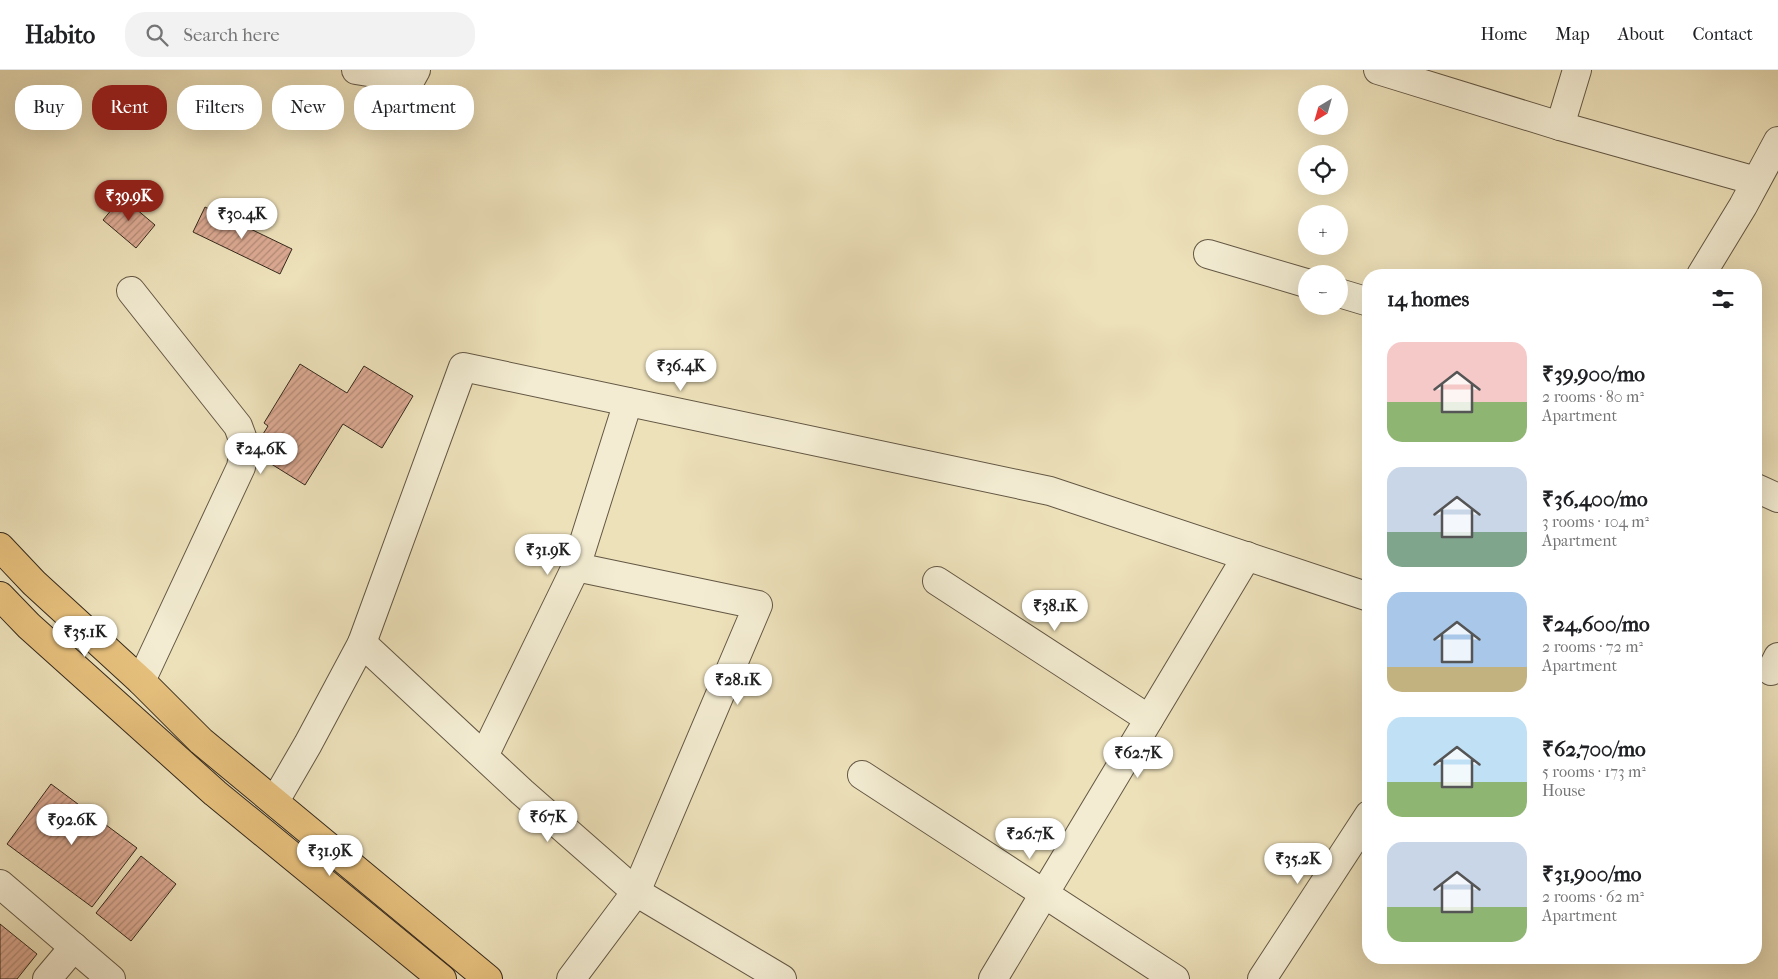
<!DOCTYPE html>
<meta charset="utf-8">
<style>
body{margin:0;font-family:"IM FELL French Canon",serif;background:#f2f2f2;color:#202124;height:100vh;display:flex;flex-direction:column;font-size:19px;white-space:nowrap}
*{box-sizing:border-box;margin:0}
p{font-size:16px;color:#757577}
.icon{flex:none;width:28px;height:28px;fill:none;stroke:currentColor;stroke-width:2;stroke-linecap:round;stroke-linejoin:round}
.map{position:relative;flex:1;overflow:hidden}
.side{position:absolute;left:1362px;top:199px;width:400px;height:695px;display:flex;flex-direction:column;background:#fff;border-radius:20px;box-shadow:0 5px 20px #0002}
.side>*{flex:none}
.hud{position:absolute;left:15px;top:15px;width:475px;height:45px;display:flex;gap:10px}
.needle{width:32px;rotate:217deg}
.tools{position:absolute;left:1298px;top:15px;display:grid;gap:10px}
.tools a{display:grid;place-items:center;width:50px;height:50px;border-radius:50%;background:#fff;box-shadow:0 5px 20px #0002;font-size:25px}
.price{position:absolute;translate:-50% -42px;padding:0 11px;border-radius:18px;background:#fff;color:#222;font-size:16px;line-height:32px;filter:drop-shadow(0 1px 2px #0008)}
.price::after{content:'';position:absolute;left:50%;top:30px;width:15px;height:11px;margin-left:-8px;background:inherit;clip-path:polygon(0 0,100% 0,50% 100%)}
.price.selected{background:#8f2418;color:#fff}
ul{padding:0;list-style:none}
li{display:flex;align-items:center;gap:15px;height:125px;padding:0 25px}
li span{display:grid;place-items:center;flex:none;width:140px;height:100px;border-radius:15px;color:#555}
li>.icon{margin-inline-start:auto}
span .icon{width:60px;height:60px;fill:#fffc;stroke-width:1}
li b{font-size:21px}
h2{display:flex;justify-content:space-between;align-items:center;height:60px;padding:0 25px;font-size:21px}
.pill{padding:0 18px;border-radius:20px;background:#fff;box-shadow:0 5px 20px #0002;font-size:18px;line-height:45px}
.pill.selected{background:#8f2418;color:#fff}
header{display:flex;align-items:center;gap:30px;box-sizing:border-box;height:70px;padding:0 25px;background:#fff;border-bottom:1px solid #e0e0e0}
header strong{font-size:24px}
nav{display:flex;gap:28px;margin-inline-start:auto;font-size:18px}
.search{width:350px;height:45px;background:#f2f2f2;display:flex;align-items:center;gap:12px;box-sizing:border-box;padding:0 18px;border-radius:20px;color:#757577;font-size:19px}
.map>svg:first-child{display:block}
</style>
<header>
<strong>Habito</strong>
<div class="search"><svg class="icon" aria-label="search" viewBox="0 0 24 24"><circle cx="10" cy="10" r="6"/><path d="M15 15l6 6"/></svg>Search here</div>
<nav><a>Home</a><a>Map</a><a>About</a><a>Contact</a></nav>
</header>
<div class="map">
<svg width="1778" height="909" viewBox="0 0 1778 909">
<defs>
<pattern id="building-hatch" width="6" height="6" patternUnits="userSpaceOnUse" patternTransform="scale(1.25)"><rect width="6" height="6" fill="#dba992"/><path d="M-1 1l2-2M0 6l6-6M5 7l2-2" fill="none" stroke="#b28a76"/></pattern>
</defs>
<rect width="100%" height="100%" fill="#ede1ba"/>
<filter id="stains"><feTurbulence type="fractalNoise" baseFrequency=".004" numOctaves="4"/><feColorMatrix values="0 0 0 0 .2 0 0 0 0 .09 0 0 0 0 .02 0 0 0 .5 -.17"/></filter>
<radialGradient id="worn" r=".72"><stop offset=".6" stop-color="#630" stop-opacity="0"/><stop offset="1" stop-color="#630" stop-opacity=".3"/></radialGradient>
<g fill="url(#building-hatch)" stroke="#35291c">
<polygon points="122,127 155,155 136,178 103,150"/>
<polygon points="205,137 292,179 280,204 193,162"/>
<polygon points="300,294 347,323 364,296 413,326 382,378 343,354 305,415 252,382 268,356 264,353"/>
<polygon points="51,714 137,778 92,837 7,774"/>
<polygon points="141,786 176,814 131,871 96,843"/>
<polygon points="0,854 37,884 17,909 0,909"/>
</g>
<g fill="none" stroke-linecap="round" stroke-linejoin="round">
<defs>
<g id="minor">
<polyline points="356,0 411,9 416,0"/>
<polyline points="1378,0 1560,56 1756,111"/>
<polyline points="1560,56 1577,0"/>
<polyline points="1208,184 1306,213"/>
<polyline points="1701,205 1743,136 1778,71"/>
<polyline points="131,221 238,356 245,375 241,397 141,611"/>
<polyline points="1339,223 1369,232"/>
<polyline points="1756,418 1778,428"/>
<polyline points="937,511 1149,649"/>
<polyline points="362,573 522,722 636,822 782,909"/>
<polyline points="1771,601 1778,587"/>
<polyline points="484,686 576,497 628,332"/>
<polyline points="862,705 1175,909"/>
<polyline points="275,731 308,674 362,573 463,297 1050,421 1369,527"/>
<polyline points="0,814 111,909"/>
<polyline points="47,909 74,877"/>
<polyline points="571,909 636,822 758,535 576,497"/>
<polyline points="993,909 1247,486"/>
<polyline points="1262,909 1369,745"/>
</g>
<g id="major">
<polyline points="0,477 34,513 141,611 201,671 488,909"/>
<polyline points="0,526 29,556 215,723 442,909"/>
</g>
</defs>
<use href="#minor" stroke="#635744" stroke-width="30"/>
<use href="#major" stroke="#35291c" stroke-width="30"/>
<use href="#minor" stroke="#f3ecd2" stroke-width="28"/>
<use href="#major" stroke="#e6c07d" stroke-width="28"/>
</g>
<rect width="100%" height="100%" filter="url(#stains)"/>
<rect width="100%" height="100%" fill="url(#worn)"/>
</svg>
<div class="tools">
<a><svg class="needle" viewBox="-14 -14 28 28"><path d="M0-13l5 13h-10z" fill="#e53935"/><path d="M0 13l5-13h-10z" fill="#757577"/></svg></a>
<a><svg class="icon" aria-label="locate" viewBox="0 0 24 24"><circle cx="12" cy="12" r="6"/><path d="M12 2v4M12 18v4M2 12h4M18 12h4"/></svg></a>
<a>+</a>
<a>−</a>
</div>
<b class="price selected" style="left:129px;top:152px">₹39.9K</b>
<b class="price" style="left:242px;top:170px">₹30.4K</b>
<b class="price" style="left:681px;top:322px">₹36.4K</b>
<b class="price" style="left:261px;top:405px">₹24.6K</b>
<b class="price" style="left:548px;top:506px">₹31.9K</b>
<b class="price" style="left:1055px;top:562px">₹38.1K</b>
<b class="price" style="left:85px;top:588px">₹35.1K</b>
<b class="price" style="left:738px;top:636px">₹28.1K</b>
<b class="price" style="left:1138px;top:709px">₹62.7K</b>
<b class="price" style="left:548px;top:773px">₹67K</b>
<b class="price" style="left:72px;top:776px">₹92.6K</b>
<b class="price" style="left:1030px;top:790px">₹26.7K</b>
<b class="price" style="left:330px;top:807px">₹31.9K</b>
<b class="price" style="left:1298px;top:815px">₹35.2K</b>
<div class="hud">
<a class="pill">Buy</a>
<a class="pill selected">Rent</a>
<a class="pill">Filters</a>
<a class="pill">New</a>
<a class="pill">Apartment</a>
</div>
<section class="side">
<h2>14 homes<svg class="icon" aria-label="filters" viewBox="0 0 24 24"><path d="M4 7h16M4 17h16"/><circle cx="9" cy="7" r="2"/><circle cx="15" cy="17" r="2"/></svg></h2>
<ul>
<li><span style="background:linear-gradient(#f6c9c9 60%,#8fb573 0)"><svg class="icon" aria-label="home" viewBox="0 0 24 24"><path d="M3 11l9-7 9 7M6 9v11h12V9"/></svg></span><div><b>₹39,900/mo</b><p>2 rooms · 80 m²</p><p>Apartment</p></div></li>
<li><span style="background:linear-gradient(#c9d6e8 65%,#7fa58c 0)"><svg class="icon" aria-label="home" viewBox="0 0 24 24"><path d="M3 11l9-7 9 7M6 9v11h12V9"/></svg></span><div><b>₹36,400/mo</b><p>3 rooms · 104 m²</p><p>Apartment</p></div></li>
<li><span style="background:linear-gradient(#a9c7e8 75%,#c2b280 0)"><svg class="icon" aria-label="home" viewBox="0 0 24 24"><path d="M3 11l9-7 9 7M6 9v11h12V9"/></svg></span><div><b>₹24,600/mo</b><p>2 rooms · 72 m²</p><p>Apartment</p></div></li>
<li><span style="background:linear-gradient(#bfe0f5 65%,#8fb573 0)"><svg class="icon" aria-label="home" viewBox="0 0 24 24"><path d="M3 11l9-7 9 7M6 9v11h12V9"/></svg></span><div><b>₹62,700/mo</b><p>5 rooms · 173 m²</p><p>House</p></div></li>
<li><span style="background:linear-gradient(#c9d6e8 65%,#8fb573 0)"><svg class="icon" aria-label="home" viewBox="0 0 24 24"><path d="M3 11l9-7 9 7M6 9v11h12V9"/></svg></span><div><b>₹31,900/mo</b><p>2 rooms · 62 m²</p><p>Apartment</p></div></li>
</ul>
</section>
</div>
